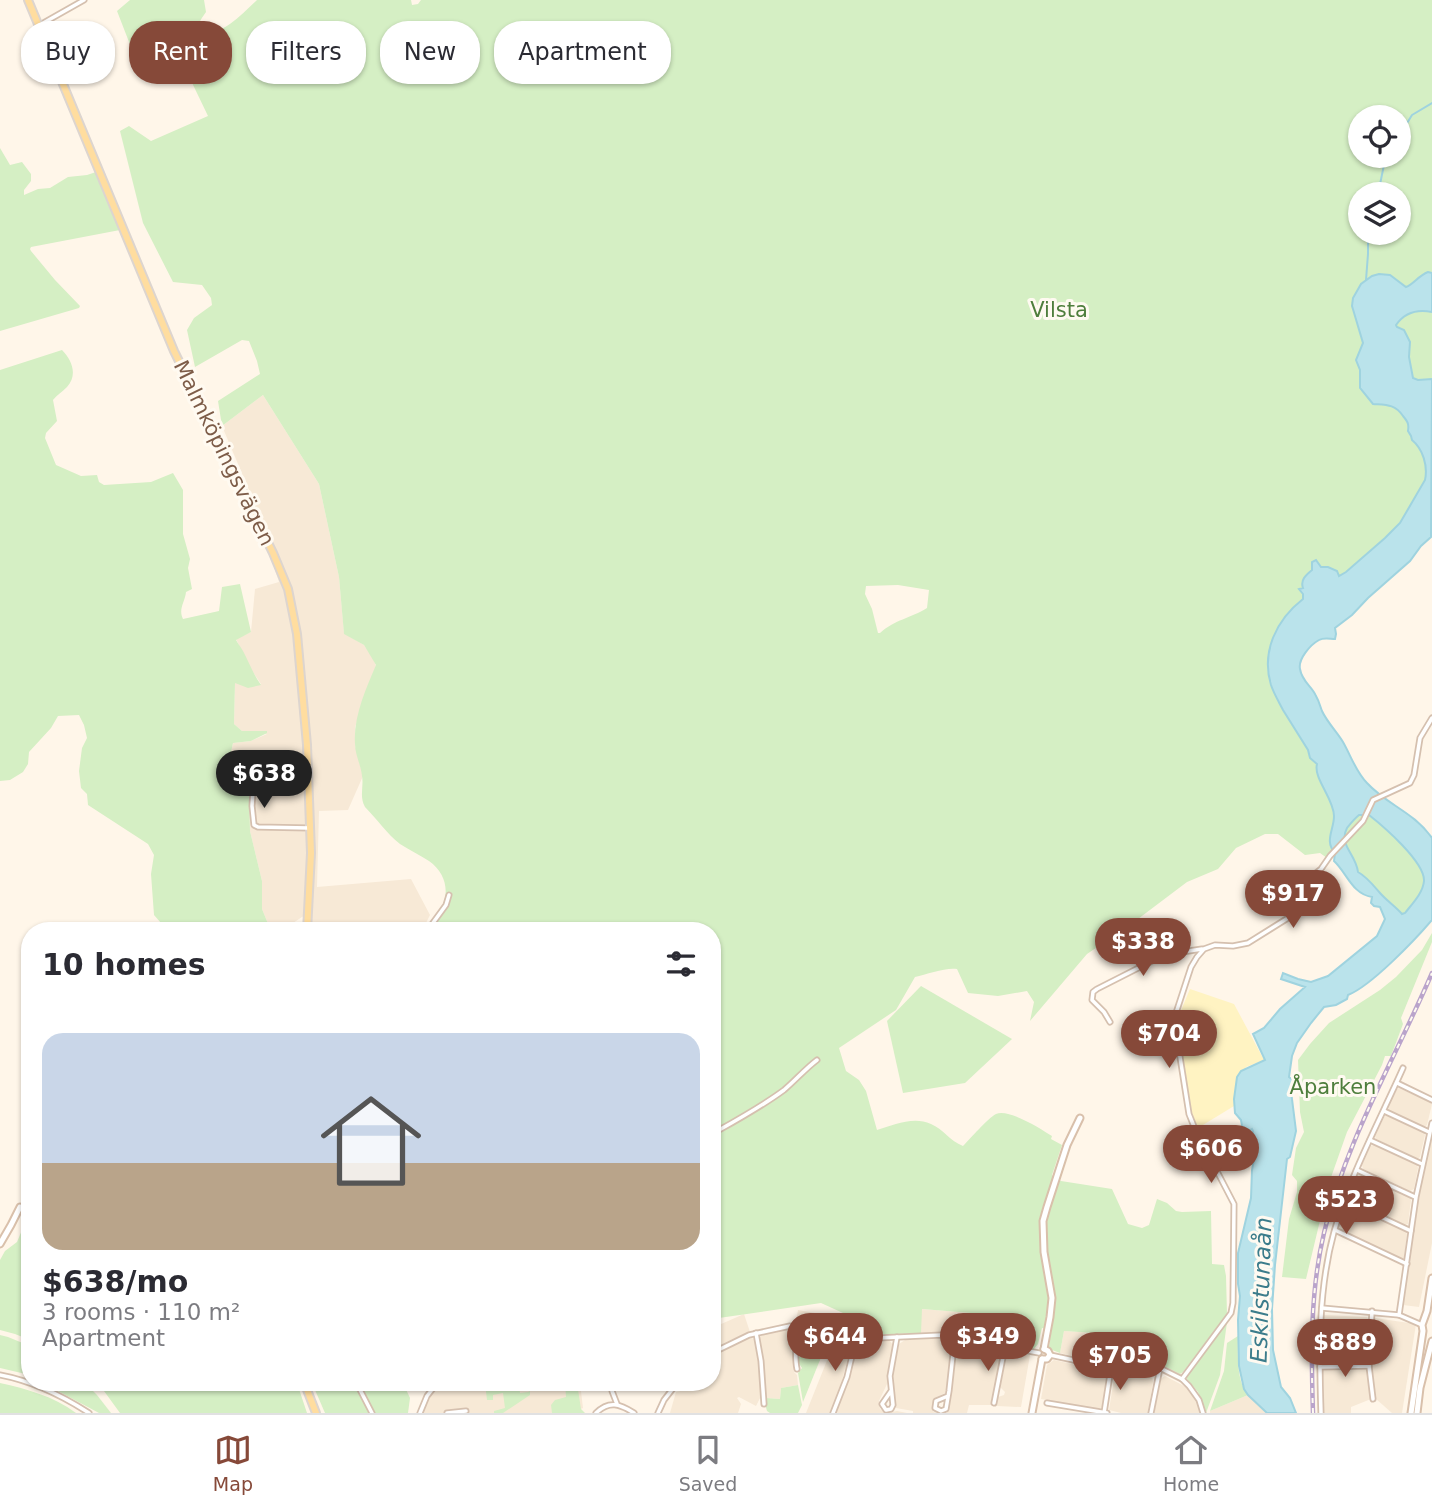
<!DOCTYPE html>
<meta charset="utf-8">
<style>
body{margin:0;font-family:"DejaVu Sans",sans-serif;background:#f7f7f7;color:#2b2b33;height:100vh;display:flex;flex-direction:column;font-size:26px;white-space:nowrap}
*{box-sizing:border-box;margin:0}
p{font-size:23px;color:#7c7c81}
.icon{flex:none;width:38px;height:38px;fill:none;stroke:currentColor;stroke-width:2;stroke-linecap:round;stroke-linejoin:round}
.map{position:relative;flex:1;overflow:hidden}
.drawer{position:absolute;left:21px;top:922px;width:700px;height:469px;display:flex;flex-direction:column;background:#fff;border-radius:28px;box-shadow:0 2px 5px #0004}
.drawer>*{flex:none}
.guide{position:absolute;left:21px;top:21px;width:700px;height:63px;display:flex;gap:14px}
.fabs{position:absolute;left:1348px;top:105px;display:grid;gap:14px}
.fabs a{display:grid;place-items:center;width:63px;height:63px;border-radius:50%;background:#fff;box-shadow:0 2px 5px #0004;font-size:35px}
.price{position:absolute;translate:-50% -60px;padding:0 16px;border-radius:24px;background:#864939;color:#fff;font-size:23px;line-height:46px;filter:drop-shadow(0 2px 4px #0008)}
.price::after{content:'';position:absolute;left:50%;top:42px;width:21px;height:16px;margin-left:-10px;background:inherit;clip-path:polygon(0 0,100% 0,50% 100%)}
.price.current{background:#222;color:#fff}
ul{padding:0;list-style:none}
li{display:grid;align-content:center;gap:14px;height:371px;padding:0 21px}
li+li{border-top:2px solid #e1e1e2}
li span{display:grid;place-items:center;height:217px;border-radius:21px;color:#555}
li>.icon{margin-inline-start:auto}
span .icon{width:126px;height:126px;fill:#fffc;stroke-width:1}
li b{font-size:30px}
h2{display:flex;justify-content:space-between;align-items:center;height:84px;padding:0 21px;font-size:30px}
.tag{padding:0 24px;border-radius:28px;background:#fff;box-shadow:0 2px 5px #0004;font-size:24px;line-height:63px}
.tag.current{background:#864939;color:#fff}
.dock{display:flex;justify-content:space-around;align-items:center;height:98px;border-top:2px solid #e1e1e2;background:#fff;font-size:19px;color:#7c7c81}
.dock a{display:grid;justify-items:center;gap:4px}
.dock .current{color:#864939}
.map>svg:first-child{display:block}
</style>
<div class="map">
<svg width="1432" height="1413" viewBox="0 0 1432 1413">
<rect width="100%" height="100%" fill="#fff6e9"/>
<g fill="#f7e9d6">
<polygon points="263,395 319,484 339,577 344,633 364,645 374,660 376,666 355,727 355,745 363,776 348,810 319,811 317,887 411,879 430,915 422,931 306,931 305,915 293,923 295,929 293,931 271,931 262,909 262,881 250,831 249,791 251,765 242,767 235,765 230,757 233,743 251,741 267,734 242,731 234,724 235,683 261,684 249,666 236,639 251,632 255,589 279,582 249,490 222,426"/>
<polygon points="1399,1088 1430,1102 1432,1104 1427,1125 1424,1127 1389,1111 1388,1107 1397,1089"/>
<polygon points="1386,1115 1424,1133 1425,1135 1420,1157 1417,1159 1376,1139 1375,1136 1384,1117"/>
<polygon points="1432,1133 1432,1243 1419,1307 1403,1305 1418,1194"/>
<polygon points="1374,1145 1417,1164 1418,1168 1414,1189 1410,1191 1363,1169 1362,1165 1370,1146"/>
<polygon points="1358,1174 1410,1197 1411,1200 1408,1224 1405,1225 1350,1199 1349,1196"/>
<polygon points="1349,1205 1405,1231 1407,1234 1404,1258 1400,1259 1340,1230 1338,1227 1345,1207"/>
<polygon points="921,1309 972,1313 1030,1328 1028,1349 1000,1344 964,1334 921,1333"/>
<polygon points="798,1310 815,1313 812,1354 797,1355 798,1323 796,1322"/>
<polygon points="744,1314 750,1332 726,1342 712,1350 712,1328"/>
<polygon points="847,1314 873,1319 872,1335 860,1336 838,1333"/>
<polygon points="1324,1315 1367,1317 1369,1320 1367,1361 1365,1363 1323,1365"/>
<polygon points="1375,1318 1416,1324 1402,1413 1392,1413 1375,1398 1371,1364 1373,1321"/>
<polygon points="789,1329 793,1333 794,1372 797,1375 798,1385 781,1388 780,1399 766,1398 759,1339 762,1334"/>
<polygon points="1064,1331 1140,1336 1142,1343 1144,1343 1148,1362 1104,1363 1060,1353"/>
<polygon points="751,1338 755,1339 760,1364 761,1396 756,1406 739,1397 737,1398 741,1404 738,1413 670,1413 676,1392 685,1390 686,1386 691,1383 712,1382 712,1356 731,1345"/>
<polygon points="836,1338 847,1340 851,1346 839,1392 830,1413 806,1413"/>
<polygon points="947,1338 951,1342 947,1388 945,1393 933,1399 933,1412 944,1413 913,1413 913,1411 896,1408 893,1375 899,1344 905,1340"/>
<polygon points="961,1339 999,1349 1002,1354 991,1405 969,1405 967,1413 947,1413 951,1394 957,1343"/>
<polygon points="864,1340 889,1340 893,1345 887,1384 879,1401 880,1409 886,1413 897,1411 907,1413 836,1413 845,1390 856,1347"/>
<polygon points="1012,1352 1030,1355 1021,1407 997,1406 998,1397 1004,1395 1005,1392 1000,1387 1007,1355"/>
<polygon points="1054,1360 1107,1372 1102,1407 1099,1409 1041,1399 1047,1365"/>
<polygon points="1148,1368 1151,1370 1153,1382 1148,1413 1121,1413 1109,1410 1115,1372"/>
<polygon points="1367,1368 1371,1399 1351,1407 1351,1413 1324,1413 1323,1369"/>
<polygon points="1165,1376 1186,1387 1197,1402 1200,1413 1154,1413 1159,1380"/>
<polygon points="441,1382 580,1383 583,1408 572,1413 423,1413 429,1397"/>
<polygon points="1248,1395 1267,1413 1210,1413 1210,1411"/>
</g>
<g fill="#d5efc4" fill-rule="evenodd">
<path d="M 130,0 L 204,0 L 206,12 C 200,21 195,26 200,37 C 225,32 239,17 257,0 L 411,0 L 412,5 L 418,4 L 421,0 L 1432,0 L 1432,489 L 1428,508 L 1278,643 L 1286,689 L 1428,864 L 1424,911 L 1401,941 L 1376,895 L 1337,843 L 1327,858 L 1320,853 L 1305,855 L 1278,834 L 1265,834 L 1236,848 L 1218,869 L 1187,882 L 1130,925 L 1087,954 L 1030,1021 L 1034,1002 L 1027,991 L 998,996 L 968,993 L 957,969 C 947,967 927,974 915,977 L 896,1010 L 839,1048 L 846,1071 L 859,1080 L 866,1091 L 877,1130 C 894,1125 913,1116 931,1124 C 943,1129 950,1141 963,1146 C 971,1138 987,1119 996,1114 C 1008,1108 1041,1129 1052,1136 L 1051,1139 L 1062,1145 L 1052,1175 L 1061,1181 L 1112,1189 L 1128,1224 L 1142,1228 L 1149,1225 L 1157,1199 L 1167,1203 L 1176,1211 L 1182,1212 L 1211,1211 L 1212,1264 L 1224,1265 L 1226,1276 L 1227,1314 L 1183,1372 L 1180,1374 L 1164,1366 L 1148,1362 L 1144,1343 L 1142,1343 L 1140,1336 L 1064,1331 L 1060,1353 L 1052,1350 L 1049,1347 L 1051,1330 L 1042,1328 L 1038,1344 L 1033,1350 L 1028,1349 L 1030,1328 L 971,1313 L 922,1309 L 921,1333 L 872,1335 L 873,1319 L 847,1314 L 838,1333 L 837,1333 L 836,1330 L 843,1313 L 821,1303 L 719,1318 L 712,1324 L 712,931 L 423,931 C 429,924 437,918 441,910 C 450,892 446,873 429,861 C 420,855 409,850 400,844 C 387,834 377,819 365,807 C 359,796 364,787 362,776 C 361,765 355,755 355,744 C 353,717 366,689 376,665 L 364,645 L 344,634 L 339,577 L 319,484 L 263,395 L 222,426 L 218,401 L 260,374 L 257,361 L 249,341 L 242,340 L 195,367 L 187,330 L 194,318 L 212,305 L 211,298 L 202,285 L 173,282 L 143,223 L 120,131 L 129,126 L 151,141 L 208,116 L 183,64 L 143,78 L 117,11 ZM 1360,117 L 1398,117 L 1398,156 L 1360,156 ZM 1360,194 L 1398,194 L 1398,233 L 1360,233 ZM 898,585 L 929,590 L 927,608 C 909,619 896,619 880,633 L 878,633 L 872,609 L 865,594 L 866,586 Z"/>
<polygon points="0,148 10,165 22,162 31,174 31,181 24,190 24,195 38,189 50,188 68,177 87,175 96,172 120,230 31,247 30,249 31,251 55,280 80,306 79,308 0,331"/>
<path d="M 62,350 C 72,360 78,375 67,387 C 62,392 57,395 53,400 L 57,421 L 46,433 L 45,438 L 56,465 L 81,476 L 97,475 L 99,482 L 104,485 L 151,482 L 173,473 L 183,490 L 183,534 L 190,559 L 188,568 L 192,589 L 186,592 C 185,602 178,609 183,619 L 219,611 L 222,587 L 240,584 L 251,632 L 236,640 C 238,644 241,647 243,651 C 249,662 253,674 261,685 L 248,688 L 235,683 L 234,724 L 242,731 L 267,731 L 267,733 L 251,741 L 233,743 L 230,757 L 235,765 L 242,767 L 251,765 L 252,768 L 249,791 L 250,831 L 262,881 L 262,909 L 271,931 L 157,931 L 161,923 L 154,915 L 151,874 L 154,855 L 148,844 L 88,805 L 87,794 L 81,788 L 79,771 L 82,748 L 87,738 L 84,725 L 79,715 L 58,716 L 51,728 L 29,752 L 28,764 L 23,772 L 10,780 L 0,781 L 0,370 Z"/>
<polygon points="1432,933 1432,942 1401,1018 1403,1024 1391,1056 1385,1056 1382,1065 1347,1132 1329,1183 1306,1279 1282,1277 1289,1219 1297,1192 1297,1181 1292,1175 1296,1148 1304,1132 1300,1112 1298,1060 1310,1044 1329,1023 1380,990 1396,977 1422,950"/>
<polygon points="921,986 1012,1039 965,1083 903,1093 887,1021"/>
<polygon points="30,1220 30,1340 15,1334 0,1330 0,1260 5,1251 17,1242 22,1230"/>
<polygon points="815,1313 840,1316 823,1353 812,1354"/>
<polygon points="1227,1322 1220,1375 1206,1413 1198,1392 1187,1379 1187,1376"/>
<polygon points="0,1335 8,1337 30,1346 30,1375 0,1368"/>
<path d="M 1238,1336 C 1238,1355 1236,1380 1248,1395 L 1210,1411 L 1224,1371 L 1227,1343 Z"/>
<polygon points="822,1355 803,1402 798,1373 802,1368 798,1362 797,1357"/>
<path d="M 0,1383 C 27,1389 53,1396 76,1413 L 0,1413 Z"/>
<polygon points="43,1383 85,1383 97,1395 111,1413 99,1413"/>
<polygon points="94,1383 297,1383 307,1413 120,1413 104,1391"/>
<polygon points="312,1383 403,1383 410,1398 408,1413 325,1413"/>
<polygon points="485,1383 519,1383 520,1393 528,1392 530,1391 530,1395 503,1413 494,1413 494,1411 505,1408 503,1393 493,1395 493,1400 487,1400"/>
<polygon points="565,1383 577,1383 581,1409 585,1413 552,1413 551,1405 555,1400 566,1397"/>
<polygon points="798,1385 802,1405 798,1413 770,1413 767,1411 765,1404 766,1398 780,1399 781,1388"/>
</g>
<polygon fill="#fff3c2" points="1190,989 1234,1004 1264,1060 1246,1067 1235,1087 1234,1106 1198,1128 1192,1113 1177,1020"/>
<path fill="#bae3eb" stroke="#9fd3df" stroke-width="2" fill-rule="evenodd" d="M 1428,272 L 1432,273 L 1432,312 C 1417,309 1405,312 1396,325 L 1397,327 L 1404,330 L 1410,342 L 1409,357 L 1413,378 L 1418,380 L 1432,379 L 1431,537 L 1421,546 L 1410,561 L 1368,598 L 1352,615 L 1335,628 L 1336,634 L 1335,639 C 1330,639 1324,637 1319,640 C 1310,645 1298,659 1300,669 C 1302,682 1312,686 1316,696 C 1319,701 1320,706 1322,711 C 1327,722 1337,732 1343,742 C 1351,756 1356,772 1367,783 C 1387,805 1414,812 1432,838 L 1432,920 C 1415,940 1371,986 1348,995 L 1347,999 L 1336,1005 L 1324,1007 L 1311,1023 L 1297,1043 L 1292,1056 L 1289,1077 L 1297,1083 L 1291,1091 L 1296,1131 L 1290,1157 L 1287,1159 L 1275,1265 L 1272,1309 L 1273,1350 L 1281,1387 L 1290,1398 L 1296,1413 L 1267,1413 L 1248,1395 L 1244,1389 L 1239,1366 L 1238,1320 L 1240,1296 L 1238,1284 L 1238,1253 L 1251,1198 L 1252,1170 L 1255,1154 L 1253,1131 L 1252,1129 L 1247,1132 L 1243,1131 L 1241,1120 L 1235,1113 L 1234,1099 L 1237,1077 L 1241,1071 L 1265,1060 L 1253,1034 L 1264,1028 L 1280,1009 L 1305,987 L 1281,979 L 1283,973 L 1298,979 L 1311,982 L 1328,976 L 1377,936 L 1385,919 L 1380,907 L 1374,906 L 1371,903 L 1372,897 C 1352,894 1347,873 1334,861 L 1335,853 C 1324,841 1334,830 1334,816 C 1334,799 1313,778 1317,764 L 1310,758 L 1308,750 L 1283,710 C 1279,702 1274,694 1271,685 C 1261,652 1276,620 1303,599 L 1303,594 L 1299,589 L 1303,588 C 1300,580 1306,575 1312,570 L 1312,562 L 1316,560 L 1321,567 L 1328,567 L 1337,571 L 1339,576 L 1346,572 L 1385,538 L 1400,523 L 1425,480 C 1428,466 1423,449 1412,440 L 1411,436 L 1408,431 C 1409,424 1408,422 1403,416 C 1395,404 1386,405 1373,404 L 1360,388 L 1360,370 L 1356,360 L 1363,343 L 1352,306 L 1353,298 L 1361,284 L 1372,276 L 1379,274 L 1390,275 L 1406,287 C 1414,284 1418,276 1428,272 ZM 1359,815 L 1369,815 C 1383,826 1425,862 1424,881 C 1423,893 1412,904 1405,913 L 1402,914 C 1395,906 1387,901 1380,893 C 1373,885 1367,877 1358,872 C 1356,854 1338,845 1347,828 C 1351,823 1354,819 1359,815 Z"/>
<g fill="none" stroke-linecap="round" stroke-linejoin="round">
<g stroke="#9fd3df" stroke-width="2">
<polyline points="1398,138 1412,115 1432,103"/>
<polyline points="1378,194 1385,160 1387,156"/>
<polyline points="1366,280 1368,254 1368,233"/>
</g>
<defs>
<g id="street">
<polyline points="38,26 84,0"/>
<polyline points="255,759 252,806 254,825 258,827 309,828"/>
<polyline points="427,931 446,905 449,895"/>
<polyline points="1110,1022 1104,1012 1092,1000 1093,992 1097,989 1156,959 1182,952 1202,949"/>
<polyline points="1397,1083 1432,1100"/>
<polyline points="1384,1111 1429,1132"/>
<path d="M 712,1134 C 737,1120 761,1107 784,1090 C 796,1080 805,1069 817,1060"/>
<polyline points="1370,1140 1422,1164"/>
<polyline points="1357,1170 1415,1197"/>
<polyline points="1345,1200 1411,1231"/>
<polyline points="1335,1230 1407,1264"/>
<polyline points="1322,1308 1399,1315 1422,1325"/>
<polyline points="1372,1311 1369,1366 1373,1399"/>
<polyline points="1399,1315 1416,1197 1432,1123"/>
<polyline points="756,1333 761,1361 764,1404"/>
<path d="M 712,1353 L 749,1335 L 790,1326 L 792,1328 C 798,1340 794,1356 797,1369"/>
<polyline points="1050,1355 1111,1368 1147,1365 1160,1368 1182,1379 1189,1386 1199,1400 1203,1413"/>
<polyline points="1320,1367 1369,1366"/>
<path d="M 0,1375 C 32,1381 61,1395 89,1413"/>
<polyline points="1182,1379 1231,1313 1233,1303 1234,1204 1195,1129 1189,1114 1174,1019 1191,967 1197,957 1204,949 1215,945 1233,946 1248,943 1296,913 1301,906 1302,888 1305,882 1321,869 1330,856 1363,821 1373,800 1410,783 1414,775 1420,738 1432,718"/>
<polyline points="356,1382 372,1413"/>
<polyline points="613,1382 612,1391 617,1404"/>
<polyline points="891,1391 882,1404 886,1410 891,1409 893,1405 890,1376 897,1337"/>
<polyline points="948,1396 936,1401 935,1408 941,1411 946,1409 949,1391 955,1336"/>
<polyline points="994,1403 1005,1347"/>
<polyline points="1047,1403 1107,1413"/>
<polyline points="420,1413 427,1396 438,1382"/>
<polyline points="447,1413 466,1411"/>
<path d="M 596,1413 C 609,1400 620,1404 634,1413"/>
<polyline points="658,1413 664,1400 678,1382"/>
<polyline points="833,1413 847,1377 856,1339 942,1335 963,1337 991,1344 1039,1353"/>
<polyline points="1104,1413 1111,1368"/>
<polyline points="1151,1413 1160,1368"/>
<path d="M 1321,1413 C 1319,1353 1318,1290 1334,1232 C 1350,1175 1379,1122 1403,1068"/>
</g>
<g id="secondary">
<polyline points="0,1244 11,1225 20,1207"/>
<polyline points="1044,1349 1050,1317 1052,1298 1044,1252 1043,1221 1047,1207 1067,1145 1080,1118"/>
<polyline points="1042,1359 1047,1359 1050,1355 1048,1351 1044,1349"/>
<polyline points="1032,1413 1042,1359"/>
<polyline points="1411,1413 1423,1331 1422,1325 1427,1311 1432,1278"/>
<polyline points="1417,1413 1420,1388 1432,1341"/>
</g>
<g id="primary">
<polyline points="28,0 174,351 273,553 288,589 297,634 307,745 311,853 307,931"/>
<polyline points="304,1382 316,1413"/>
</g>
</defs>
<use href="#street" stroke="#d5c0af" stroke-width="7"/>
<use href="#secondary" stroke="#d9c0ab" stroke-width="9"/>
<use href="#primary" stroke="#ddd5cf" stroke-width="10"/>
<use href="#street" stroke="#fff" stroke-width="3.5"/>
<use href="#secondary" stroke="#fff" stroke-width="5"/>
<use href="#primary" stroke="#ffdd9f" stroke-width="6"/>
<defs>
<path id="rail" d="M 1313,1413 C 1311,1353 1310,1292 1324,1233 C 1345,1142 1395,1059 1432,973"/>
</defs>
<use href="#rail" stroke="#baa4cb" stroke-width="4.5"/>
<use href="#rail" stroke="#fffaf1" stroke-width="2" stroke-dasharray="5" stroke-linecap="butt"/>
</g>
<g text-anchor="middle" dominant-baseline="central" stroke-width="6" stroke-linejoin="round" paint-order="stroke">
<g font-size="21" fill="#4e7e3c" stroke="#fffaf1">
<text x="1059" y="310">Vilsta</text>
<text x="1333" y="1087">Åparken</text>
</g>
<g font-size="21" fill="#7d5c48" stroke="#fffaf1">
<text transform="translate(224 453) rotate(64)">Malmköpingsvägen</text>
</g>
<g font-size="23" font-style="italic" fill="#3b7c8b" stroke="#fffaf1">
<text transform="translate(1261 1290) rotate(-88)">Eskilstunaån</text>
</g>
</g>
</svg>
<div class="fabs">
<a><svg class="icon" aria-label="locate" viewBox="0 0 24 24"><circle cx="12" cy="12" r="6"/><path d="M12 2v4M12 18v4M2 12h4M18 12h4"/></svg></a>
<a><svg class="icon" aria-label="layers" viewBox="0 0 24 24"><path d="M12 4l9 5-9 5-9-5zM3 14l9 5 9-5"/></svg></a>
</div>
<b class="price current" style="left:264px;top:810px">$638</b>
<b class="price" style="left:1293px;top:930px">$917</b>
<b class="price" style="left:1143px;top:978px">$338</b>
<b class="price" style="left:1169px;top:1070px">$704</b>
<b class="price" style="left:1211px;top:1185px">$606</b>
<b class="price" style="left:1346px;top:1236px">$523</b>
<b class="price" style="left:835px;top:1373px">$644</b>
<b class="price" style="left:988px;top:1373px">$349</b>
<b class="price" style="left:1345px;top:1379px">$889</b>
<b class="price" style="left:1120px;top:1392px">$705</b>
<div class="guide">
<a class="tag">Buy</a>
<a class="tag current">Rent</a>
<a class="tag">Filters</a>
<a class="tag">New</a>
<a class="tag">Apartment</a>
</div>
<section class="drawer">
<h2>10 homes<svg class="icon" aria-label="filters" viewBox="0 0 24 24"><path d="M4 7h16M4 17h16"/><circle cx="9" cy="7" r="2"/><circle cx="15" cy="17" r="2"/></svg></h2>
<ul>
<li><span style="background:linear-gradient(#c9d6e8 60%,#b9a48a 0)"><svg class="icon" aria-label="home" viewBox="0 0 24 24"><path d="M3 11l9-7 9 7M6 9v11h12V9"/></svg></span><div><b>$638/mo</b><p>3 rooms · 110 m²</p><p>Apartment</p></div></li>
</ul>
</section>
</div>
<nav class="dock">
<a class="current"><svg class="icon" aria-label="map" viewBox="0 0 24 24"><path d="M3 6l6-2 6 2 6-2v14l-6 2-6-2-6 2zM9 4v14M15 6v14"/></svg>Map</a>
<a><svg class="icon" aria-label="saved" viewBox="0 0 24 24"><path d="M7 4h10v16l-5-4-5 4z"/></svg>Saved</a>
<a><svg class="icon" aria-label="home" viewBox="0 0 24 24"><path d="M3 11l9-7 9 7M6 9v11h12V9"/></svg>Home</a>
</nav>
